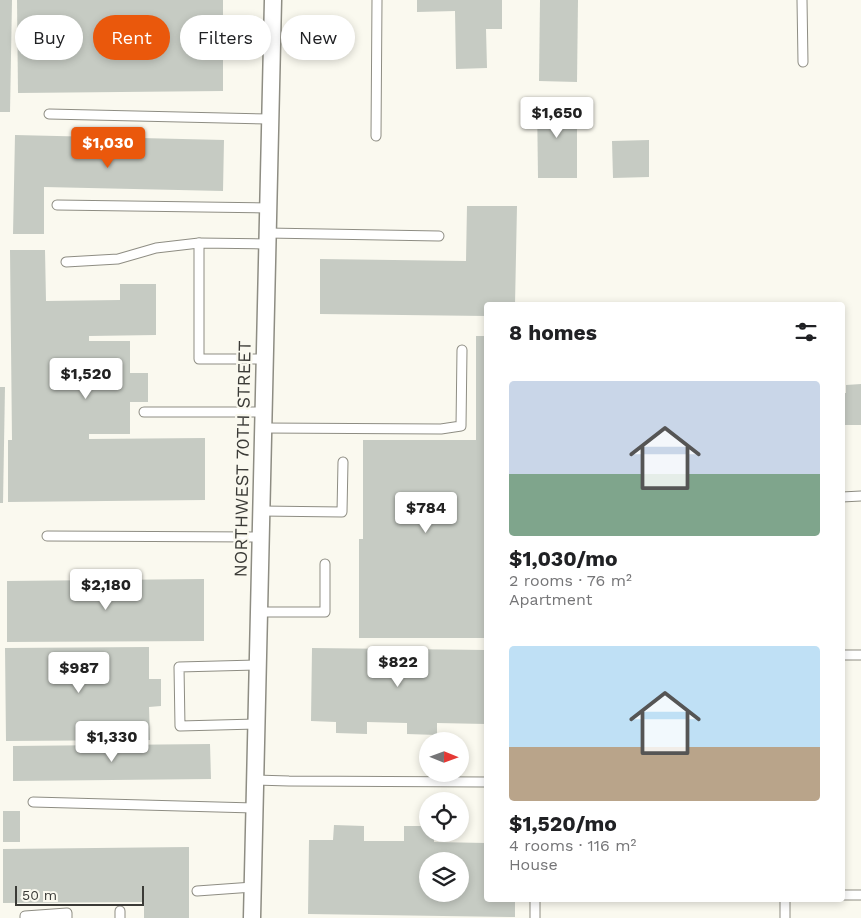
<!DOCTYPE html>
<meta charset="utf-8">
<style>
body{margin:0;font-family:"Work Sans",sans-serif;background:#f6f6f6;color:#202124;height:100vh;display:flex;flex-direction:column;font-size:19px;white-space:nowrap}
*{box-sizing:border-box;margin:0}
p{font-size:16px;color:#757577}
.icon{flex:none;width:28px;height:28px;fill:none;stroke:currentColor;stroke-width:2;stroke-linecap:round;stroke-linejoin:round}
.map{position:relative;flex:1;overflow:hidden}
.sheet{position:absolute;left:484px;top:302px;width:361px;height:600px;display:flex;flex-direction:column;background:#fff;border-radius:5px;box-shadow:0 2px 8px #0003}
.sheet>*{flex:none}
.guide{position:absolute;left:15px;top:15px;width:394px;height:45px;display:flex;gap:10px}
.needle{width:32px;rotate:91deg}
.tools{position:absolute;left:419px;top:732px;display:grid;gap:10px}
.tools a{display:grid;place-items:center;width:50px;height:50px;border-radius:50%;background:#fff;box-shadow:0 2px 8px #0003;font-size:25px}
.scale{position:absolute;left:15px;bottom:12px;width:129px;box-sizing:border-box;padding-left:5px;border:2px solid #3b3b37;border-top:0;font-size:14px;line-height:18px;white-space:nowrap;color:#3b3b37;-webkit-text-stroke:4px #faf9ef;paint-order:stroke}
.price{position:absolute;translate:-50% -42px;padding:0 11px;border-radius:5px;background:#fff;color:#222;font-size:16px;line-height:32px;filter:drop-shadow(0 1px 2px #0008)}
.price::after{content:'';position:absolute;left:50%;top:30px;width:15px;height:11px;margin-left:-8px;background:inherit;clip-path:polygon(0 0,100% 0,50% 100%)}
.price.on{background:#ea580c;color:#fff}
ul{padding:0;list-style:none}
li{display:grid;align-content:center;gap:10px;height:265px;padding:0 25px}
li span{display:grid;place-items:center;height:155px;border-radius:5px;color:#555}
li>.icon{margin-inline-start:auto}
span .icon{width:90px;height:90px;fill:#fffc;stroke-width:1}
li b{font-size:21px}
h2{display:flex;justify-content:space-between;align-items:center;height:60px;padding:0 25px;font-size:21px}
.pill{padding:0 18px;border-radius:22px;background:#fff;box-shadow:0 2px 8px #0003;font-size:18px;line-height:45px}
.pill.on{background:#ea580c;color:#fff}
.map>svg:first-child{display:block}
</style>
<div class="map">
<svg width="861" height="918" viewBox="0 0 861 918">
<rect width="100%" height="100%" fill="#faf9ef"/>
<g fill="#c6cbc3" fill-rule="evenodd">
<polygon points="0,0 12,0 10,112 0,112"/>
<polygon points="17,0 223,0 223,91 18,93"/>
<polygon points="417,0 502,0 502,29 486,29 487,68 456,69 455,11 417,12"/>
<polygon points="540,0 578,0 577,82 539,81"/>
<polygon points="537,100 577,100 577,178 538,178"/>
<polygon points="15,135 224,140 223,191 44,187 44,234 13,234"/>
<polygon points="649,140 649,177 613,178 612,141"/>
<polygon points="467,206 517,206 515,305 486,305 486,316 320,314 320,259 466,261"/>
<polygon points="10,250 45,250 46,301 120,300 120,284 156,284 156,335 89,336 89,341 130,341 130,373 148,373 148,402 130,402 130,434 89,434 89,439 205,438 205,500 8,502 8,440 12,440"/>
<polygon points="476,336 486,336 486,638 359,638 359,539 363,539 363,440 476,440"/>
<polygon points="861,384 861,425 842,425 842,393 846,393 846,385"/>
<polygon points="0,387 5,387 3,503 0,503"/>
<polygon points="204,579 204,641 7,642 7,581"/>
<polygon points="149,647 149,679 161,679 161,706 149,707 150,740 6,741 5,648"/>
<polygon points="312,648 486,650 486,724 437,723 437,735 407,734 407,723 367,722 367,734 336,733 336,722 311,721"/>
<polygon points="210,744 211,779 13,781 13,746"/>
<rect x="3" y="811" width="17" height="31"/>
<path d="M 334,825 L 364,826 L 364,841 L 404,841 L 404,826 L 428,826 L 428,834 L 434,834 L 434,842 L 486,843 L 486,900 L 515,900 L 515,917 L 308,914 L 309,840 L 333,840 ZM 428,861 L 460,861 L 460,894 L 428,894 Z"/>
<polygon points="189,847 189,918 144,918 144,902 3,903 3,849"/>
</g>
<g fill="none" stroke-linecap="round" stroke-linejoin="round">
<defs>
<g id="service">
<polyline points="802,0 803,62"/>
<polyline points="49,114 270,119"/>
<polyline points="376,136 377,0"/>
<polyline points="57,205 268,208"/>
<polyline points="267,233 439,236"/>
<polyline points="66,262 118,259 156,248 199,243"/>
<polyline points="264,359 199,359 199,243 267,244"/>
<polyline points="144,412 263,412"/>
<polyline points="263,428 441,429 461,426 462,350"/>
<polyline points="842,497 861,496"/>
<polyline points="261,511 342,512 343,462"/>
<polyline points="47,536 260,537"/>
<polyline points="259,612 325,612 325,564"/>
<polyline points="842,655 861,655"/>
<polyline points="256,724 180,726 179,667 258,665"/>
<polyline points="255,780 289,781 486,782"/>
<polyline points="33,802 254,808"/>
<polyline points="197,891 253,887"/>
<polyline points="842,895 861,895"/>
<polyline points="535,900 535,918"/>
<polyline points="25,918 25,916 67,913 67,918"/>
<polyline points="120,918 120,911"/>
<polyline points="785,918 785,900"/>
</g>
<polyline id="minor" points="252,918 273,0"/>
</defs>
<use href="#service" stroke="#8e8d83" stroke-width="11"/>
<use href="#minor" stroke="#8e8d83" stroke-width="19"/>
<use href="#service" stroke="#fff" stroke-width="9"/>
<use href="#minor" stroke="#fff" stroke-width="16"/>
</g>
<g text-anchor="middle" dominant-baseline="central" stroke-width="4.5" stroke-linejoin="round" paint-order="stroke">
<g font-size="18" fill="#3b3b37" stroke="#faf9ef">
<text transform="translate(242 459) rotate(-89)">NORTHWEST 70TH STREET</text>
</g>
</g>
</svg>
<div class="tools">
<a><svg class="needle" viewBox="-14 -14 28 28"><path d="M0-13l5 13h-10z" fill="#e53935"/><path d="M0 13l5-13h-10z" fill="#757577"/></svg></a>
<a><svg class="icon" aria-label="locate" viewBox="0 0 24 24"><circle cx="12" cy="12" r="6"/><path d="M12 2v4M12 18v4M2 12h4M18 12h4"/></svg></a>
<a><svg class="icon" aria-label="layers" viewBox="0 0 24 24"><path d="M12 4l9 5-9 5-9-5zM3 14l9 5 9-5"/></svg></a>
</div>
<div class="scale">50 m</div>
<b class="price" style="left:557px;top:139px">$1,650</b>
<b class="price on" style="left:108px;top:169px">$1,030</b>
<b class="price" style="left:86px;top:400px">$1,520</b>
<b class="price" style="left:426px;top:534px">$784</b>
<b class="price" style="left:106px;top:611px">$2,180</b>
<b class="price" style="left:398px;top:688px">$822</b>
<b class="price" style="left:79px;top:694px">$987</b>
<b class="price" style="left:112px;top:763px">$1,330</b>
<div class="guide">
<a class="pill">Buy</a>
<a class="pill on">Rent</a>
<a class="pill">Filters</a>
<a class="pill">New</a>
</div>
<section class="sheet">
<h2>8 homes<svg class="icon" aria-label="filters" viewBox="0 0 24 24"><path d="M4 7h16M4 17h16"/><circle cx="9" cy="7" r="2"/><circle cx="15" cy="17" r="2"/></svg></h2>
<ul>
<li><span style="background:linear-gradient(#c9d6e8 60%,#7fa58c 0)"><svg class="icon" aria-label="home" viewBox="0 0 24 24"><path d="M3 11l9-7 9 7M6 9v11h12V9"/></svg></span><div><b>$1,030/mo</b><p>2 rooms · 76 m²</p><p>Apartment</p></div></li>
<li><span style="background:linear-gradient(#bfe0f5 65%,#b9a48a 0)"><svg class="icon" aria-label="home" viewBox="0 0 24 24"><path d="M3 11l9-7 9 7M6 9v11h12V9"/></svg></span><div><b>$1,520/mo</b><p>4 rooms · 116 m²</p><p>House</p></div></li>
</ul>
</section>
</div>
